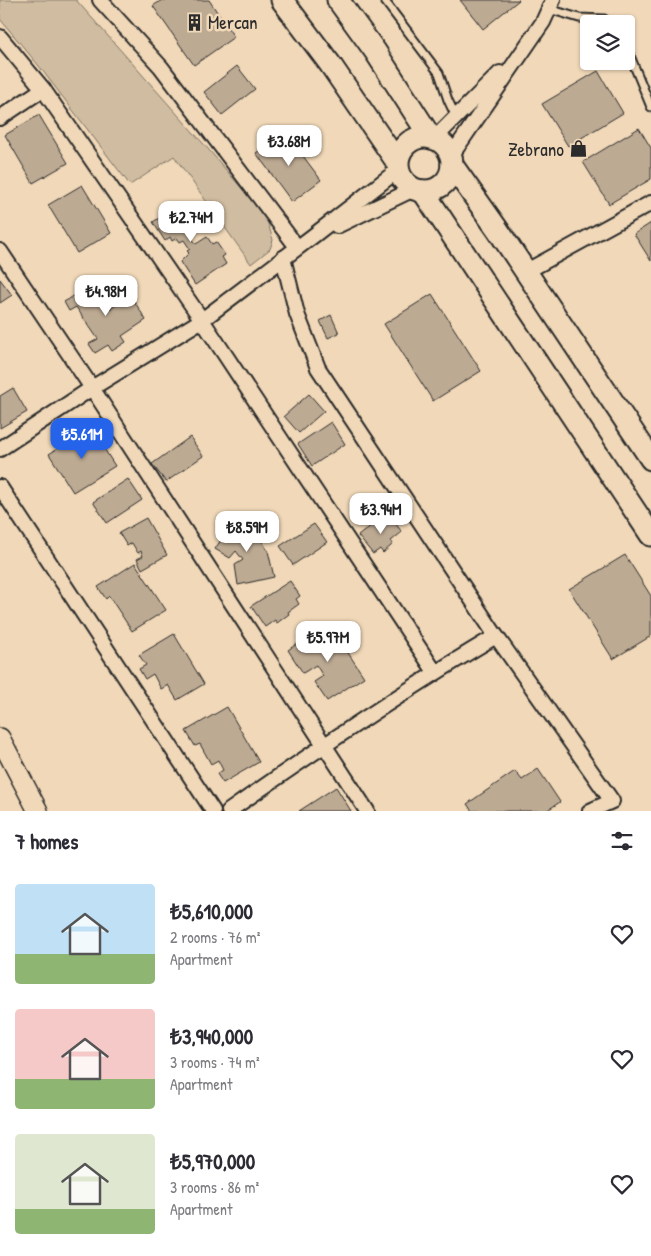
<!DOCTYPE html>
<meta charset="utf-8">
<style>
body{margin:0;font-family:"Patrick Hand",sans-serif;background:#f2f2f3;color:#2b2b33;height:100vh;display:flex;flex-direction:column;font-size:19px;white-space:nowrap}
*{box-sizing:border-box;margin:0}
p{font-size:16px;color:#7c7c81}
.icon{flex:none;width:28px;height:28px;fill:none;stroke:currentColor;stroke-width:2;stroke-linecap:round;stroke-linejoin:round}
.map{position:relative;height:811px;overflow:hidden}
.details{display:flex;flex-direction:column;background:#fff;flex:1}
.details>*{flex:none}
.fabs{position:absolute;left:580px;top:15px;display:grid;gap:10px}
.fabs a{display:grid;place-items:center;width:55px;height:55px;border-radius:5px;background:#fff;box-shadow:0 1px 4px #0004;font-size:25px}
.price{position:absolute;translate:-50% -42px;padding:0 11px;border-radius:10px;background:#fff;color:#222;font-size:16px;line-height:32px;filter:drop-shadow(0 1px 2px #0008)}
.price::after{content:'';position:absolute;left:50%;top:30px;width:15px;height:11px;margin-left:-8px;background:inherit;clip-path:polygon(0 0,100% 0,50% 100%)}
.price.active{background:#2563eb;color:#fff}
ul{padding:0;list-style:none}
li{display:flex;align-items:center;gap:15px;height:125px;padding:0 15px}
li span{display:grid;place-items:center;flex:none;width:140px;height:100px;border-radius:5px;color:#555}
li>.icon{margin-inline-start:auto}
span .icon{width:60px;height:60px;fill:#fffc;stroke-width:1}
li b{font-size:21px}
h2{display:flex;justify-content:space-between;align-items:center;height:60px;padding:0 15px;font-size:21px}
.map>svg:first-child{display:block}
</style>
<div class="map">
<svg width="651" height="811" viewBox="0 0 651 811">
<rect width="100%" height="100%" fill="#f0d8b8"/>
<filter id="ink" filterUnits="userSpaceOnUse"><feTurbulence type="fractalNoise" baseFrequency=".02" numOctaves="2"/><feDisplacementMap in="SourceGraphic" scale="10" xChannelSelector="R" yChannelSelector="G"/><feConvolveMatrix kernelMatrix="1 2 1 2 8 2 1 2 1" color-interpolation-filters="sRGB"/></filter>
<g filter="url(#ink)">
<polygon fill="#d0bca0" stroke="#7e7466" points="0,0 76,0 209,150 266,217 273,240 270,249 251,264 174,156 130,185 39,66 0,19"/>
<g fill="#bdaa93" stroke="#2b2b2b">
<polygon points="162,0 209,0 234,37 194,65 153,6"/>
<polygon points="460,0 519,0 483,29"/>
<polygon points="237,66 255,89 222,115 204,92"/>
<polygon points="598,71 623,113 568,146 542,104"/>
<polygon points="39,115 68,163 33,183 5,135"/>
<polygon points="639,128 651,148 651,179 609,204 583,162"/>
<polygon points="285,132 321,180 292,202 256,153"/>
<polygon points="82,185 111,233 77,253 48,205"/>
<polygon points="182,203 188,211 191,209 198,220 196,222 200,228 190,235 196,244 207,237 212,244 216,242 225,255 222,257 226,264 195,285 180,262 189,253 187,251 190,249 184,240 180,242 177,238 172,241 170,237 165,241 153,222"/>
<polygon points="651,223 651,261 634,234"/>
<polygon points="0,279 12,295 0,303"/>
<polygon points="91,280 110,309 131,296 146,320 122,336 126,342 112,351 108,345 95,353 89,344 98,339 76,307 69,311 64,302 80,292 78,288"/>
<polygon points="432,294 481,371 433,401 384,324"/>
<polygon points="331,315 339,333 328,338 320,321"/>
<polygon points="13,388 27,412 0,428 0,396"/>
<polygon points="309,394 324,411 299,433 284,416"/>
<polygon points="331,422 345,444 312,466 298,444"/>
<polygon points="91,428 115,466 73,492 49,454"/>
<polygon points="190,437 203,456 166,482 152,464"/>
<polygon points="128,479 142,500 107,523 93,502"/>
<polygon points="387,513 402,532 391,541 393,544 383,553 380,549 373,554 358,536"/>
<polygon points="146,518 167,555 142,569 137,559 143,556 141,551 138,553 132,543 127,546 119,533"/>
<polygon points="235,519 257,533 268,551 274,577 238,585 235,565 243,560 236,551 230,558 215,549"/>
<polygon points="314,524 327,542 293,565 280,546"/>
<polygon points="625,555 651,596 651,636 613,659 569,589"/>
<polygon points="135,563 166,610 132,631 109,596 106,599 98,587"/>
<polygon points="290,581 300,596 296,599 299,604 288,612 289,614 277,623 275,620 265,627 251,606"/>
<polygon points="329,624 364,677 327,701 314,682 323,676 316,665 303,673 288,650 304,639 309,646 320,639 316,633"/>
<polygon points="174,634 204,684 177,700 168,685 161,689 153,674 145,679 139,669 146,665 139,655"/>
<polygon points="227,707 259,762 223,783 217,774 223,770 218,760 211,764 200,744 195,746 186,731"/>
<polygon points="538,769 560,802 546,811 472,811 467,804 515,771 522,780"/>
<polygon points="336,787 351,811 299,811"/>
</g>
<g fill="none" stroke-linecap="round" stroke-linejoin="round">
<defs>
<g id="lane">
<polyline points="384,0 439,73 448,100 456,117"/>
<polyline points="549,9 579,18 604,19 610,24"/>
<polyline points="626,46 651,107"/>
</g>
<g id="street">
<polyline points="100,0 161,67 297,247"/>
<polyline points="0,37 43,89 0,118"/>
<polyline points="43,89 202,320 435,672"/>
<polyline points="434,139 500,73"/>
<polyline points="451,156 543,22 553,0"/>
<polyline points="337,226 414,189"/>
<polyline points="0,251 92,388 367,811"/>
<polyline points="283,258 297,314 318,368 496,636 612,801 590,811"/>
<polyline points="525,272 651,203"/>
<polyline points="0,449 92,388 202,320 313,236 398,170"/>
<polyline points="0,487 213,811"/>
<path d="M 229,811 C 316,750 405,690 496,636"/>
</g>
<polyline id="secondary" points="0,738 38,811"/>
<g id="primary">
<polyline points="282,0 330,64 397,162"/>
<polyline points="338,0 375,51 431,138"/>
<circle cx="425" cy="164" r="27"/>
<polyline points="452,165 498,230 651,459"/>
<polyline points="423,191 651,535"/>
</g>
</defs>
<use href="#lane" stroke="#2b2b2b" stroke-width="11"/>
<use href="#street" stroke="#2b2b2b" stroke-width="18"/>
<use href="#secondary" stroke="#2b2b2b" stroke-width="22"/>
<use href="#primary" stroke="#2b2b2b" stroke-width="25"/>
<use href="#lane" stroke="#f0d8b8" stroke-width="7"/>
<use href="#street" stroke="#f0d8b8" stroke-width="14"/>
<use href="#secondary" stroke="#f0d8b8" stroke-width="19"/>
<use href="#primary" stroke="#f0d8b8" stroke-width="21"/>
</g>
</g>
<defs>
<symbol id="building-bare" viewBox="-9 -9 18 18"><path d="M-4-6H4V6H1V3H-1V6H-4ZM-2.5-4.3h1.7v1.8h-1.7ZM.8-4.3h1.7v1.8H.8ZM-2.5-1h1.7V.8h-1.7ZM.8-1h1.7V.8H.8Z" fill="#2b2b2b" stroke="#f0d8b8" stroke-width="2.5" paint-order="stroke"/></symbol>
<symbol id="shop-bare" viewBox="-9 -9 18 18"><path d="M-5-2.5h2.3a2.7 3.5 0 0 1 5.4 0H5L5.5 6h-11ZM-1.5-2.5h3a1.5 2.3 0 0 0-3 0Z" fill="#2b2b2b" stroke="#f0d8b8" stroke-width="2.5" paint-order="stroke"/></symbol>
</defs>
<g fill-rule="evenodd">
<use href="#building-bare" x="182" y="10" width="25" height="25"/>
<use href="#shop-bare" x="566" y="136" width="25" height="25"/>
</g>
<g text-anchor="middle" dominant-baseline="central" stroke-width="5" stroke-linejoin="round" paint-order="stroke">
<g font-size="19" fill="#2b2b2b" stroke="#f0d8b8" text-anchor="start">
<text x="208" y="22">Mercan</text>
<text x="564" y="149" text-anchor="end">Zebrano</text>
</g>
</g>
</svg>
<div class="fabs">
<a><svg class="icon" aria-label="layers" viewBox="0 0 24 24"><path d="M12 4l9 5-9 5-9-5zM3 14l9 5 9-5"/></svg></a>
</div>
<b class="price" style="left:289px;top:167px">₺3.68M</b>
<b class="price" style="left:191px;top:243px">₺2.74M</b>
<b class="price" style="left:106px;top:317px">₺4.98M</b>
<b class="price active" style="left:82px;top:460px">₺5.61M</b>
<b class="price" style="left:381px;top:535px">₺3.94M</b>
<b class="price" style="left:247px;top:553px">₺8.59M</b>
<b class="price" style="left:328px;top:663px">₺5.97M</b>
</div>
<section class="details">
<h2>7 homes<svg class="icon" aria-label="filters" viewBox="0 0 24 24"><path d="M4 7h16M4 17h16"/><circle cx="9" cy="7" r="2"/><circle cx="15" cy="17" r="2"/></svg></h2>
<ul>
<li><span style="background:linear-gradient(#bfe0f5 70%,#8fb573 0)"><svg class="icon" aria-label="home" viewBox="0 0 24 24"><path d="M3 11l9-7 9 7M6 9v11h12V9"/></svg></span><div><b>₺5,610,000</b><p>2 rooms · 76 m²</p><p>Apartment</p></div><svg class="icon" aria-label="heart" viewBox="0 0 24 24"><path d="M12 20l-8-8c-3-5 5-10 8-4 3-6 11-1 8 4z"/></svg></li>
<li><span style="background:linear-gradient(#f6c9c9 70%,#8fb573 0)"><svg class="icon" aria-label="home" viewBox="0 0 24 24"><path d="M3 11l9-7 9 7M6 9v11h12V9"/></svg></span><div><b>₺3,940,000</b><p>3 rooms · 74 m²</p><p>Apartment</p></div><svg class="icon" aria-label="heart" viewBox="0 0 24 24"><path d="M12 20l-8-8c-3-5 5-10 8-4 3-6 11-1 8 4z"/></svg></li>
<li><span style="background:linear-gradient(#dfe7d0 75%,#8fb573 0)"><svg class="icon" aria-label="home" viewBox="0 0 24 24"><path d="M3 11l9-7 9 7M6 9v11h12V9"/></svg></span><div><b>₺5,970,000</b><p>3 rooms · 86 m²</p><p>Apartment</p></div><svg class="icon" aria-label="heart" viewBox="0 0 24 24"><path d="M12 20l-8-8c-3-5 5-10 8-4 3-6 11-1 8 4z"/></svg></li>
</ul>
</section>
